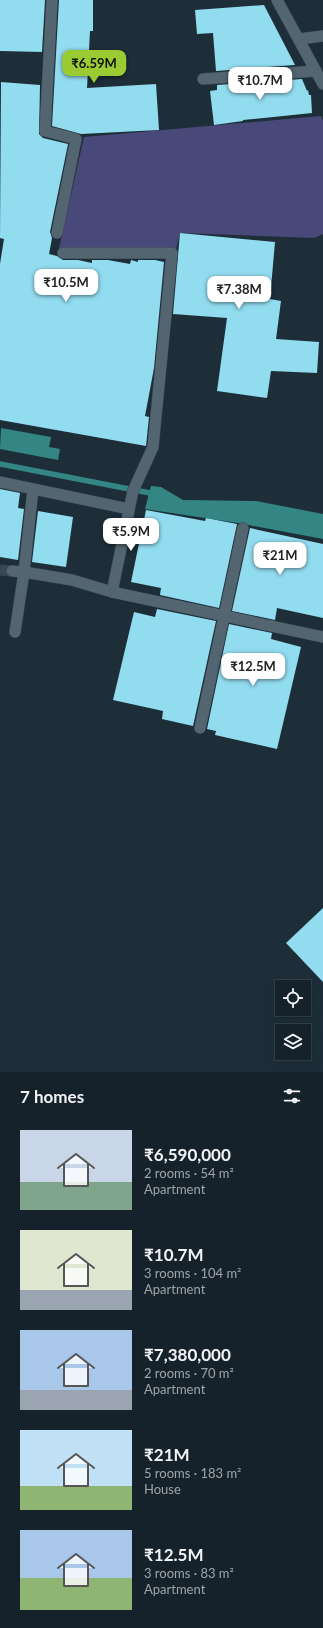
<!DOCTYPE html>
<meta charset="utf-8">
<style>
body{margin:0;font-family:Lato,sans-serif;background:#1f2a33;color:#f1f3f6;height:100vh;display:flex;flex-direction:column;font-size:15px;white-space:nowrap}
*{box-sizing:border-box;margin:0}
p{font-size:13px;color:#9ea4a9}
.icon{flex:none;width:22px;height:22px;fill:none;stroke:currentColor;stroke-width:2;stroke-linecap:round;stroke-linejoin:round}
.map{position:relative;height:1072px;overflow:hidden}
.sheet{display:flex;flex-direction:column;background:#16222b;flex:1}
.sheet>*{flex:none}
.tools{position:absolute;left:275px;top:980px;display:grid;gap:8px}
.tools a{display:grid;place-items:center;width:36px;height:36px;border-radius:0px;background:#16222b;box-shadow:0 4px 16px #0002,0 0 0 1px #353f47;font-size:20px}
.price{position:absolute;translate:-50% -34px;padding:0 9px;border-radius:8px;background:#fff;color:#222;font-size:13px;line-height:26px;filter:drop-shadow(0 1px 2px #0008)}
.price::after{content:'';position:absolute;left:50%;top:24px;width:12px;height:9px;margin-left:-6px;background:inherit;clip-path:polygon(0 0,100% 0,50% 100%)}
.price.on{background:#9bcb33;color:#111}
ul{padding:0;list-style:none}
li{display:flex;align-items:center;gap:12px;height:100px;padding:0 20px}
li span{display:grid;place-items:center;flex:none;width:112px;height:80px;border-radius:0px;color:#555}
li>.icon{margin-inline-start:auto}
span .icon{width:48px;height:48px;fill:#fffc;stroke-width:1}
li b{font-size:17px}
h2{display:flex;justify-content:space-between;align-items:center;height:48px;padding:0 20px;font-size:17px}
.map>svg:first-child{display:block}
</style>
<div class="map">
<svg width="323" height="1072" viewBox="0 0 323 1072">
<rect width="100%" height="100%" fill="#1d2e39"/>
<polygon fill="#494979" points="321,116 323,120 323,234 314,238 180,233 176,249 80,251 59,248 84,137"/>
<g fill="#348685">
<polygon points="1,428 51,437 49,447 60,449 58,460 0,449"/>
<polygon points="151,486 161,487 183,500 256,501 323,514 323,539 238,523 145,509"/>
</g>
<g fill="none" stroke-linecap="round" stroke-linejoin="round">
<polyline stroke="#348685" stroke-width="5.5" points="0,464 150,493 152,498"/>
</g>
<g fill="#92dcf0">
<polygon points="0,0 45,0 42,52 0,51"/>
<polygon points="59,0 93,0 93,31 90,31 87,88 156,84 159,130 81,134 52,126"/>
<polygon points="264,5 295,65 216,71 213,33 197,34 195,10"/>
<polygon points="302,79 307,91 308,90 309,95 311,95 312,113 243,120 243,121 214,125 210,91 217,90 217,85"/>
<polygon points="1,82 40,85 39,134 43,138 68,144 50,232 52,238 49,254 57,256 63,260 78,260 92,263 92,260 108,260 130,264 131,260 138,262 138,260 155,260 164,262 154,368 145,416 149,417 146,446 0,420 0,264 4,239 0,238"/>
<polygon points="180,233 275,242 270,299 281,301 276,339 319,342 317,373 271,371 267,398 217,391 227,318 173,314"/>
<polygon points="0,489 20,493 18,508 24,509 18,560 0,557"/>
<polygon points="146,510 205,521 206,518 237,524 219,608 160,595 161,588 131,582"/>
<polygon points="38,511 73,517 66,567 32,562"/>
<polygon points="250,528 323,544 323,618 277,608 275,620 232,611"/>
<polygon points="157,609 216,621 193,726 162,719 163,711 113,700 134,612 155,617"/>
<polygon points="229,624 272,633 271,639 301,647 277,749 215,735 216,731 207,729"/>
<polygon points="323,908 323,982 286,943"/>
</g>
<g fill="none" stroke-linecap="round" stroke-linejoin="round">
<polyline stroke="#384852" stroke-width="11" stroke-dasharray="11 5.5" stroke-linecap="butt" points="0,570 12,571"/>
<defs>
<g id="minor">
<polyline points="52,0 45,131 76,139 57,233"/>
<polyline points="277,0 323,84"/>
<polyline points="299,39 323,36"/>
<polyline points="203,79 316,71"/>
<polyline points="63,253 172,253 153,447 133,491 112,592"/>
<polyline points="0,482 129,509"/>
<polyline points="12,571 24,572 33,489"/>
<polyline points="15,632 24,572 72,580 112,592 323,637"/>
<polyline points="200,728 243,528"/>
</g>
</defs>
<use href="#minor" stroke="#3b4953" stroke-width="12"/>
<use href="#minor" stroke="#526571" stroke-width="11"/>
</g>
</svg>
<div class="tools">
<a><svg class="icon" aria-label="locate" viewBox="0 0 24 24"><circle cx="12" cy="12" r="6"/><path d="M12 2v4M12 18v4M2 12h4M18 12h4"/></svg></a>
<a><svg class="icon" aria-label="layers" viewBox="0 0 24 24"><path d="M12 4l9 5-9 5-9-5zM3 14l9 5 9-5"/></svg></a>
</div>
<b class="price on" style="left:94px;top:84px">₹6.59M</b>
<b class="price" style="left:260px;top:101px">₹10.7M</b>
<b class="price" style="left:66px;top:303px">₹10.5M</b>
<b class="price" style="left:239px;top:310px">₹7.38M</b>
<b class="price" style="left:131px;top:552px">₹5.9M</b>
<b class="price" style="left:280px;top:576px">₹21M</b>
<b class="price" style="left:253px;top:687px">₹12.5M</b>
</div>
<section class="sheet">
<h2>7 homes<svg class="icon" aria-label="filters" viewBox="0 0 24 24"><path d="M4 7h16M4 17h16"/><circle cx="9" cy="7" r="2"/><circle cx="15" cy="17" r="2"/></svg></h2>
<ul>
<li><span style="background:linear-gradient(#c9d6e8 65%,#7fa58c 0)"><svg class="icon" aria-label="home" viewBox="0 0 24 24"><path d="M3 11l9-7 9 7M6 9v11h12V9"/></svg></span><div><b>₹6,590,000</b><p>2 rooms · 54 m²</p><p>Apartment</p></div></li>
<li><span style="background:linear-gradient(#dfe7d0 75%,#9aa5b1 0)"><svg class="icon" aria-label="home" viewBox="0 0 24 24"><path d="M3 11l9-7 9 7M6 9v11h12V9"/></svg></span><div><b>₹10.7M</b><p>3 rooms · 104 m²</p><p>Apartment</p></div></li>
<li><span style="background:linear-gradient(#a9c7e8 75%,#9aa5b1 0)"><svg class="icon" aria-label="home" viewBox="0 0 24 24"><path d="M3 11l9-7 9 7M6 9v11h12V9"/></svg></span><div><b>₹7,380,000</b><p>2 rooms · 70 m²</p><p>Apartment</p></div></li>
<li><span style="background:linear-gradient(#bfe0f5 70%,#8fb573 0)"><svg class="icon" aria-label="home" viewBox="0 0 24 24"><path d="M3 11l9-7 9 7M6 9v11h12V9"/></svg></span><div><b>₹21M</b><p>5 rooms · 183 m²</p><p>House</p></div></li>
<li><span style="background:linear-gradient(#a9c7e8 60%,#8fb573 0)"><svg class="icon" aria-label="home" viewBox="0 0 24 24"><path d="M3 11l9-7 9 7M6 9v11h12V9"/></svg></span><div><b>₹12.5M</b><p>3 rooms · 83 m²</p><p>Apartment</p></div></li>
</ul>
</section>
